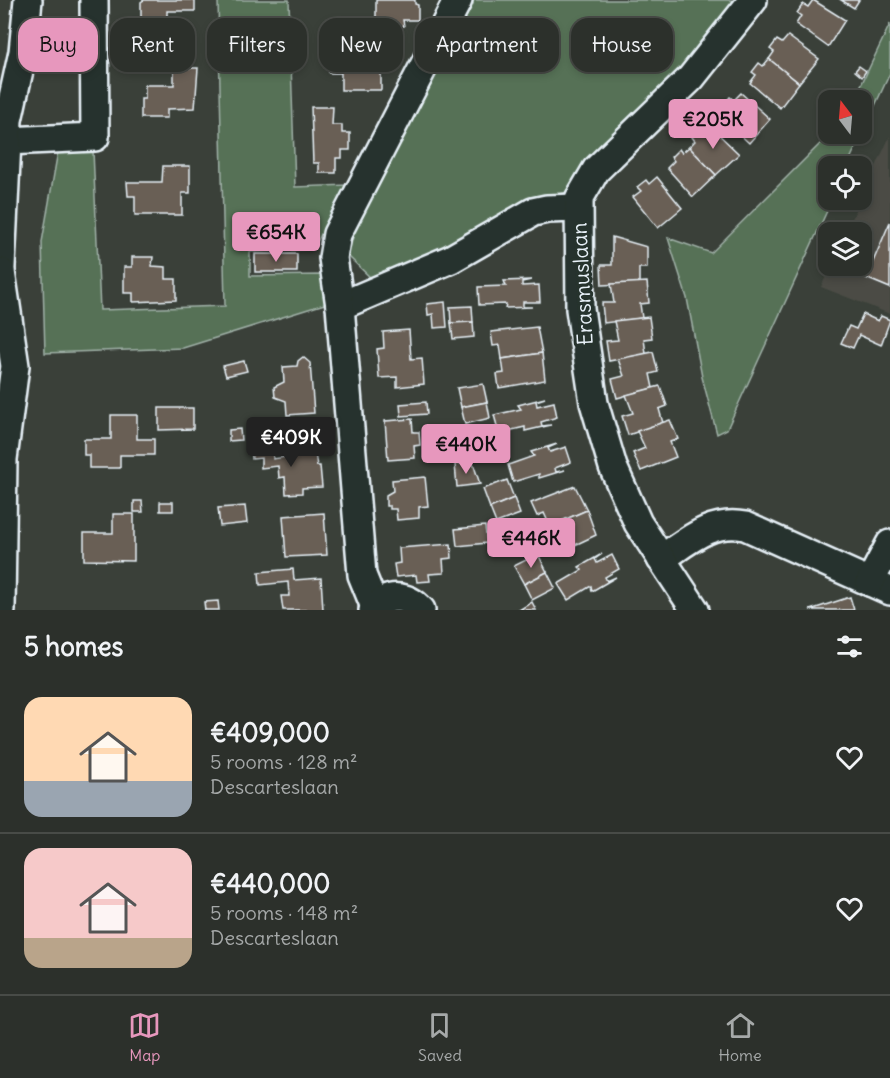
<!DOCTYPE html>
<meta charset="utf-8">
<style>
body{margin:0;font-family:Delius,sans-serif;background:#383c37;color:#f1f3f6;height:100vh;display:flex;flex-direction:column;font-size:22px;white-space:nowrap}
*{box-sizing:border-box;margin:0}
p{font-size:20px;color:#a6a9a9}
.icon{flex:none;width:33px;height:33px;fill:none;stroke:currentColor;stroke-width:2;stroke-linecap:round;stroke-linejoin:round}
.map{position:relative;height:610px;overflow:hidden}
.details{display:flex;flex-direction:column;background:#2c302b;flex:1}
.details>*{flex:none}
.hud{position:absolute;left:18px;top:18px;width:855px;height:54px;display:flex;gap:12px}
.needle{width:39px;rotate:344deg}
.fabs{position:absolute;left:818px;top:90px;display:grid;gap:12px}
.fabs a{display:grid;place-items:center;width:54px;height:54px;border-radius:12px;background:#2c302b;box-shadow:0 3px 9px #0003,0 0 0 2px #484b47;font-size:30px}
.price{position:absolute;translate:-50% -51px;padding:0 14px;border-radius:6px;background:#e797bd;color:#111;font-size:20px;line-height:39px;filter:drop-shadow(0 2px 3px #0008)}
.price::after{content:'';position:absolute;left:50%;top:36px;width:18px;height:14px;margin-left:-9px;background:inherit;clip-path:polygon(0 0,100% 0,50% 100%)}
.price.active{background:#222;color:#fff}
ul{padding:0;list-style:none}
li{display:flex;align-items:center;gap:18px;height:150px;padding:0 24px}
li+li{border-top:2px solid #484b47}
li span{display:grid;place-items:center;flex:none;width:168px;height:120px;border-radius:18px;color:#555}
li>.icon{margin-inline-start:auto}
span .icon{width:72px;height:72px;fill:#fffc;stroke-width:1}
li b{font-size:26px}
h2{display:flex;justify-content:space-between;align-items:center;height:72px;padding:0 24px;font-size:26px}
.pill{padding:0 21px;border-radius:18px;background:#2c302b;box-shadow:0 3px 9px #0003,0 0 0 2px #484b47;font-size:21px;line-height:54px}
.pill.active{background:#e797bd;color:#111}
.dock{display:flex;justify-content:space-around;align-items:center;height:84px;border-top:2px solid #484b47;background:#2c302b;font-size:16px;color:#a6a9a9}
.dock a{display:grid;justify-items:center;gap:3px}
.dock .active{color:#e797bd}
.map>svg:first-child{display:block}
</style>
<div class="map">
<svg width="890" height="610" viewBox="0 0 890 610">
<rect width="100%" height="100%" fill="#3a4039"/>
<filter id="ink" filterUnits="userSpaceOnUse"><feTurbulence type="fractalNoise" baseFrequency=".0167" numOctaves="2"/><feDisplacementMap in="SourceGraphic" scale="12" xChannelSelector="R" yChannelSelector="G"/><feConvolveMatrix kernelMatrix="1 2 1 2 8 2 1 2 1" color-interpolation-filters="sRGB"/></filter>
<g filter="url(#ink)">
<polygon fill="#4b4c45" points="890,136 890,314 821,287 831,266 861,266 861,232 846,232"/>
<g fill="#577157" stroke="#a0b1a8" stroke-width="1.5">
<polygon points="218,0 289,0 295,187 348,185 313,249 250,252 250,276 323,275 331,302 183,348 45,353 42,242 58,151 93,151 100,310 225,306"/>
<polygon points="470,0 740,0 692,61 587,159 567,192 532,202 466,238 373,280 348,256 361,206"/>
<polygon points="890,24 890,73 847,166 828,166 828,200 832,200 727,429 717,434 702,377 687,298 668,238 711,253 830,134 861,134 861,100 854,100"/>
</g>
<g fill="#695f54" stroke="#e8f1f8" stroke-width="1.5">
<polygon points="144,0 195,0 195,11 167,11 167,20 141,21 141,2"/>
<polygon points="376,0 415,0 415,4 418,5 418,20 403,20 404,26 387,27 387,20 376,20"/>
<polygon points="813,0 845,20 828,47 796,24 801,16 797,13 803,4 808,7"/>
<polygon points="841,0 859,0 854,8"/>
<polygon points="788,36 819,59 799,83 769,59 774,52 770,49 777,40 782,43"/>
<polygon points="329,40 368,40 368,63 381,63 381,90 341,90 341,73 329,73"/>
<polygon points="769,59 799,83 780,108 750,83 756,75 752,72 759,63 763,66"/>
<polygon points="859,66 866,71 862,77 855,71"/>
<polygon points="174,68 198,68 195,108 167,109 167,118 141,118 141,99 145,99 145,85 174,85"/>
<polygon points="741,93 770,119 749,143 720,116 727,109 723,105 730,97 734,100"/>
<polygon points="311,107 333,107 332,125 342,125 342,133 350,133 350,150 342,150 342,158 336,158 336,173 319,173 319,163 313,163"/>
<polygon points="710,126 739,154 716,175 689,147 695,141 692,137 700,129 703,133"/>
<polygon points="689,147 716,175 693,197 667,168 674,161 671,157 679,149 682,153"/>
<polygon points="163,166 190,166 190,193 182,193 182,215 135,215 135,196 128,196 127,182 162,182"/>
<polygon points="657,177 682,208 658,228 633,197 641,191 637,187 646,180 649,184"/>
<polygon points="890,222 890,288 866,278"/>
<polygon points="612,237 647,247 647,268 639,268 639,283 602,285 601,265 612,265"/>
<rect x="255" y="254" width="42" height="18"/>
<polygon points="132,257 153,257 152,266 166,267 166,279 176,279 176,300 133,302 133,293 124,293 124,267 132,267"/>
<polygon points="531,280 522,282 522,286 539,285 540,302 523,302 523,307 532,307 505,308 506,304 479,305 478,287 506,286 504,281"/>
<polygon points="647,282 649,303 640,304 642,318 604,323 602,303 614,303 611,284"/>
<polygon points="445,302 447,327 434,328 433,314 428,315 427,304"/>
<polygon points="472,306 473,322 451,323 450,307"/>
<polygon points="863,314 878,321 881,316 890,320 881,345 859,335 853,348 841,343 849,326 856,329"/>
<polygon points="649,317 652,338 644,339 646,354 609,361 606,341 618,340 614,321"/>
<polygon points="473,322 474,337 453,339 451,323"/>
<polygon points="537,327 542,353 502,359 500,345 493,346 491,332"/>
<polygon points="409,330 411,359 422,358 424,384 397,387 397,377 379,378 377,349 384,348 383,332"/>
<polygon points="653,352 658,372 650,374 653,388 617,398 612,379 624,376 618,359"/>
<polygon points="542,353 545,380 499,388 497,374 504,373 502,359"/>
<polygon points="303,357 310,363 314,413 287,415 286,401 275,397 274,387 284,382 283,367 297,366 298,361"/>
<polygon points="244,361 247,371 226,376 223,366"/>
<polygon points="483,384 487,402 461,407 457,388"/>
<polygon points="660,386 667,406 659,409 663,423 628,435 622,416 633,413 626,395"/>
<polygon points="545,398 536,401 537,406 554,402 557,417 541,422 542,426 551,425 525,431 525,427 499,433 494,415 521,409 518,405"/>
<polygon points="426,402 427,414 401,416 400,404"/>
<polygon points="487,402 490,418 465,424 461,407"/>
<polygon points="159,408 193,408 193,429 159,430"/>
<polygon points="111,415 137,415 137,439 154,439 154,455 120,455 120,468 89,468 89,455 84,455 84,439 111,439"/>
<polygon points="412,419 413,432 419,432 420,445 414,446 415,458 388,460 385,421"/>
<polygon points="670,420 678,439 670,442 676,457 641,471 633,453 645,448 637,431"/>
<polygon points="240,429 241,440 229,441 229,430"/>
<polygon points="272,442 273,459 293,456 292,452 315,454 317,466 320,466 322,487 302,488 302,493 286,494 285,477 279,478 278,466 261,468 261,458 252,459 251,444"/>
<polygon points="557,444 548,448 550,452 566,447 571,462 555,468 556,472 565,470 539,478 539,474 513,482 508,465 534,456 531,452"/>
<polygon points="473,463 480,484 457,487 455,464"/>
<polygon points="425,477 428,506 419,507 419,518 397,520 396,509 390,509 390,506 386,506 386,495 393,491 392,480"/>
<polygon points="507,480 514,498 490,508 483,489"/>
<polygon points="575,486 587,510 550,526 544,513 537,516 531,503"/>
<polygon points="514,498 520,514 496,523 490,508"/>
<polygon points="134,501 142,501 143,512 134,512"/>
<rect x="160" y="502" width="13" height="9"/>
<polygon points="245,506 247,523 220,526 218,508"/>
<polygon points="587,510 596,535 554,555 548,542 555,539 550,526"/>
<polygon points="324,513 327,555 286,557 283,516"/>
<polygon points="113,514 134,514 134,561 84,560 84,533 113,533"/>
<polygon points="485,526 487,543 457,546 455,529"/>
<polygon points="451,544 452,558 443,559 444,573 429,574 430,581 417,582 416,575 396,577 394,564 400,563 399,548"/>
<polygon points="538,554 547,572 524,584 514,566"/>
<polygon points="602,554 595,559 597,563 612,555 619,569 605,577 607,581 616,577 592,591 591,586 568,600 558,584 582,570 579,567"/>
<polygon points="293,569 294,580 321,578 323,610 283,610 281,596 289,596 288,582 260,585 259,572"/>
<polygon points="547,572 555,588 532,600 524,584"/>
<polygon points="850,597 854,610 810,610"/>
<polygon points="218,601 219,610 205,610 204,602"/>
<polygon points="532,602 536,610 519,610"/>
</g>
<g fill="none" stroke-linecap="round" stroke-linejoin="round">
<defs>
<g id="minor">
<polyline points="7,141 95,137 94,0"/>
<polyline points="0,287 8,120 23,52 28,0"/>
<polyline points="340,306 451,259 533,212 547,209 578,208"/>
<path d="M 661,559 C 688,541 711,519 745,526 L 890,591"/>
<polyline points="870,582 890,544"/>
<polyline points="375,607 362,575 340,306 333,258 337,234 458,0"/>
<polyline points="1,610 3,459 15,366 1,272"/>
<path d="M 373,610 C 387,593 407,594 421,610"/>
<polyline points="695,610 638,523 613,467 594,403 580,309 579,199 596,170 691,78 753,0"/>
</g>
</defs>
<use href="#minor" stroke="#e8f1f8" stroke-width="32"/>
<use href="#minor" stroke="#26332d" stroke-width="27"/>
</g>
</g>
<g text-anchor="middle" dominant-baseline="central" stroke-width="6" stroke-linejoin="round" paint-order="stroke">
<g font-size="21" fill="#e8f1f8" stroke="#26332d">
<text transform="translate(582 284) rotate(-93)">Erasmuslaan</text>
</g>
</g>
</svg>
<div class="fabs">
<a><svg class="needle" viewBox="-14 -14 28 28"><path d="M0-13l5 13h-10z" fill="#e53935"/><path d="M0 13l5-13h-10z" fill="#a6a9a9"/></svg></a>
<a><svg class="icon" aria-label="locate" viewBox="0 0 24 24"><circle cx="12" cy="12" r="6"/><path d="M12 2v4M12 18v4M2 12h4M18 12h4"/></svg></a>
<a><svg class="icon" aria-label="layers" viewBox="0 0 24 24"><path d="M12 4l9 5-9 5-9-5zM3 14l9 5 9-5"/></svg></a>
</div>
<b class="price" style="left:713px;top:150px">€205K</b>
<b class="price" style="left:276px;top:263px">€654K</b>
<b class="price active" style="left:291px;top:468px">€409K</b>
<b class="price" style="left:466px;top:475px">€440K</b>
<b class="price" style="left:531px;top:569px">€446K</b>
<div class="hud">
<a class="pill active">Buy</a>
<a class="pill">Rent</a>
<a class="pill">Filters</a>
<a class="pill">New</a>
<a class="pill">Apartment</a>
<a class="pill">House</a>
</div>
</div>
<section class="details">
<h2>5 homes<svg class="icon" aria-label="filters" viewBox="0 0 24 24"><path d="M4 7h16M4 17h16"/><circle cx="9" cy="7" r="2"/><circle cx="15" cy="17" r="2"/></svg></h2>
<ul>
<li><span style="background:linear-gradient(#ffd9b3 70%,#9aa5b1 0)"><svg class="icon" aria-label="home" viewBox="0 0 24 24"><path d="M3 11l9-7 9 7M6 9v11h12V9"/></svg></span><div><b>€409,000</b><p>5 rooms · 128 m²</p><p>Descarteslaan</p></div><svg class="icon" aria-label="heart" viewBox="0 0 24 24"><path d="M12 20l-8-8c-3-5 5-10 8-4 3-6 11-1 8 4z"/></svg></li>
<li><span style="background:linear-gradient(#f6c9c9 75%,#b9a48a 0)"><svg class="icon" aria-label="home" viewBox="0 0 24 24"><path d="M3 11l9-7 9 7M6 9v11h12V9"/></svg></span><div><b>€440,000</b><p>5 rooms · 148 m²</p><p>Descarteslaan</p></div><svg class="icon" aria-label="heart" viewBox="0 0 24 24"><path d="M12 20l-8-8c-3-5 5-10 8-4 3-6 11-1 8 4z"/></svg></li>
</ul>
</section>
<nav class="dock">
<a class="active"><svg class="icon" aria-label="map" viewBox="0 0 24 24"><path d="M3 6l6-2 6 2 6-2v14l-6 2-6-2-6 2zM9 4v14M15 6v14"/></svg>Map</a>
<a><svg class="icon" aria-label="saved" viewBox="0 0 24 24"><path d="M7 4h10v16l-5-4-5 4z"/></svg>Saved</a>
<a><svg class="icon" aria-label="home" viewBox="0 0 24 24"><path d="M3 11l9-7 9 7M6 9v11h12V9"/></svg>Home</a>
</nav>
